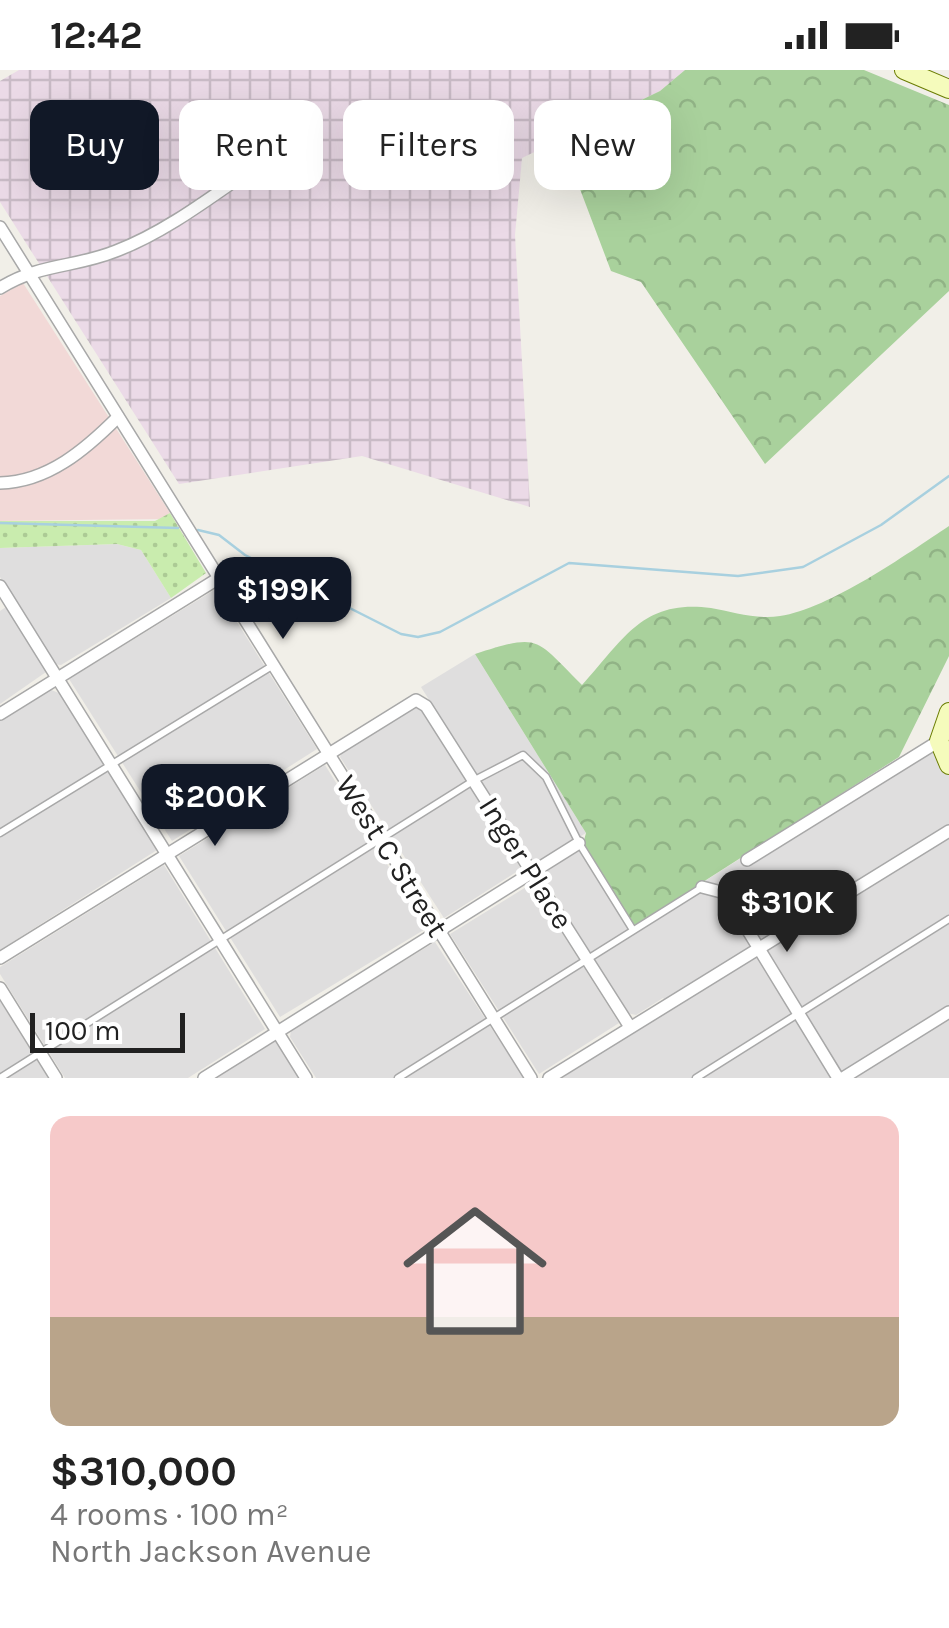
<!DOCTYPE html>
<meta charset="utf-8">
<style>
body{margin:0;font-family:Karla,sans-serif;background:#f2f2f2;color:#222;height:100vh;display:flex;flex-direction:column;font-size:38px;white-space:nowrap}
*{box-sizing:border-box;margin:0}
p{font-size:32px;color:#767676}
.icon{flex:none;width:55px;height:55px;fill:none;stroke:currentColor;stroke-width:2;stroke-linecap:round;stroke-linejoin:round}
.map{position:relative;height:1008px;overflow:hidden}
.panel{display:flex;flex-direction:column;background:#fff;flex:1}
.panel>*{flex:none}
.hud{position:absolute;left:30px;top:30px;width:890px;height:90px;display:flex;gap:20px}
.scale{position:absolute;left:30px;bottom:25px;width:155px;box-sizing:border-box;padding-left:10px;border:5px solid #212121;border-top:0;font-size:28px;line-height:35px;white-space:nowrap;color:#212121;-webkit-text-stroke:8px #fff;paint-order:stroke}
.price{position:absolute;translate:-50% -85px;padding:0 22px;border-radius:20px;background:#111827;color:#fff;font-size:32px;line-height:65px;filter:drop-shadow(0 2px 5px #0008)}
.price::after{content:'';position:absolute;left:50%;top:60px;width:30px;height:22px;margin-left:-15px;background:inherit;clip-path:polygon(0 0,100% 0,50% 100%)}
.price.active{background:#222;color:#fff}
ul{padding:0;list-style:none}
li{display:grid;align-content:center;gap:20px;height:530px;padding:0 50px}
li+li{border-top:2px solid #e0e0e0}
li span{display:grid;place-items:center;height:310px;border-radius:20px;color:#555}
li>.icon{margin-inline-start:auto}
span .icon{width:180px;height:180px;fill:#fffc;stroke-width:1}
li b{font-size:42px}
.chip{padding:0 35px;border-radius:20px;background:#fff;box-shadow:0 10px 40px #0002;font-size:35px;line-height:90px}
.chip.active{background:#111827;color:#fff}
.status{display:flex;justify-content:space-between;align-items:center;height:70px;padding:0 50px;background:#fff;direction:ltr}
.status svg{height:28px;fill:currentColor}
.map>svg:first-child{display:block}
</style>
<div class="status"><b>12:42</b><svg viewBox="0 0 49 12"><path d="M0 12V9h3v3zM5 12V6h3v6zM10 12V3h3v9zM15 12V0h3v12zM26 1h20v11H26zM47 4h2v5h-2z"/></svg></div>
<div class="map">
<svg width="949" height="1008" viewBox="0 0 949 1008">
<defs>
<pattern id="industrial-grid" width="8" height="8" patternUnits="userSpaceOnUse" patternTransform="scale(2.5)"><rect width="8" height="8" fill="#ebdae7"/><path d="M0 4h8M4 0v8" fill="none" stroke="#c9bbc6"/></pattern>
<pattern id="grass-dots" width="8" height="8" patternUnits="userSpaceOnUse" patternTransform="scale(2.5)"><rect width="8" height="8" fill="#c9ecae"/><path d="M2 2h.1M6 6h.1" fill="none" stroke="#acca95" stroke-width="1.8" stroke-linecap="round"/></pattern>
<pattern id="forest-crowns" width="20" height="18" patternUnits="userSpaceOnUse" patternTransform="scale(2.5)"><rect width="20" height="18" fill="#a9d19c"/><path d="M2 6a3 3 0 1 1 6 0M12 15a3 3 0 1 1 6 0" fill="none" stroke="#91b386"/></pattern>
</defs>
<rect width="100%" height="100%" fill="#f1efe8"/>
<g fill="#dfdede">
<polygon points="117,474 141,480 171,528 61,595 53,594 0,507 0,478"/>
<polygon points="216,519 317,679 172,771 69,609"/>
<polygon points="6,537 46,602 0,634 0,541"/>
<polygon points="475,584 586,763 539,792 530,790 421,617"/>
<polygon points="49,619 61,624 157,780 0,880 0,650"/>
<polygon points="416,635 422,638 521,799 444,848 340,687 342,681"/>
<polygon points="932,667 949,706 949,1008 562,1008 670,939 663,928 636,945 627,943 541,802 583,774 634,856"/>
<polygon points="325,695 427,858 280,947 179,786"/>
<polygon points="164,795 265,959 188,1008 65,1008 0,904 0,897"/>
<polygon points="531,814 619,953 539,1004 450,864"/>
<polygon points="435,872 524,1008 316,1008 290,967 291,960"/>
<polygon points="0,931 48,1008 0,1008"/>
<polygon points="275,971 300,1008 214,1008 272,972"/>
</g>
<polygon fill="#f2d9d7" points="23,213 170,443 161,449 0,451 0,226"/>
<polygon fill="url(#industrial-grid)" points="19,0 685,0 660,21 522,88 515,165 530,437 362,386 179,414 0,132 0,11"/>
<polygon fill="url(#grass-dots)" points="170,443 206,503 171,528 141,480 117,474 0,478 0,451 155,451"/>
<g fill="url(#forest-crowns)">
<polygon points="685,0 864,0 949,35 949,221 765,394 641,212 611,201 561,69 660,21"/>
<path d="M 949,456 L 949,586 L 899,687 L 634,856 L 583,774 L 586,763 L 475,584 C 541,563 534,567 582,615 C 624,569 642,529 711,538 C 733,542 758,550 780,546 C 829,539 907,484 949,456 Z"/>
</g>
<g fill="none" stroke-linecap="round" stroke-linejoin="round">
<g stroke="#a8d0df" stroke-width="2.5">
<polyline points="0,453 178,458"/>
<polyline points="198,460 219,465 245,485 401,564 418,567 440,562 569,493 738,506 803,497 881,455 949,406"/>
</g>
<defs>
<g id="lane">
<polyline points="0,763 272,596"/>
<polyline points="0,1008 473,711 523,685 546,707 579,773 633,860"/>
<polyline points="398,1008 701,818"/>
<polyline points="696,1008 949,849"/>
</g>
<g id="street">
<polyline points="0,157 531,1008"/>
<path d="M 0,218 C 40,193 74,198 116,181 C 174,159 227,114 280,80"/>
<path d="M 0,413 C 48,412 86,379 118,347"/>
<polyline points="0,516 306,1008"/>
<polyline points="0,644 219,508"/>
<polyline points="747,790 939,671"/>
<polyline points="702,817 725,823 838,1008"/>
<polyline points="0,888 416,630 426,636 630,957"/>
<polyline points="0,918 56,1008"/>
<polyline points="204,1008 579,773"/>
<polyline points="549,1008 949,761"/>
<polyline points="843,1008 949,942"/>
</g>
<g id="secondary">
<polyline points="904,0 949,19"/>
<polyline points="949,642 939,671 949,695"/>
</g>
</defs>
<use href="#lane" stroke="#a8a8a8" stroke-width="9"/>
<use href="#street" stroke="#a8a8a8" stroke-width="14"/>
<use href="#secondary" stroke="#6b7d03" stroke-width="20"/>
<use href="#lane" stroke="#fff" stroke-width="6"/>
<use href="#street" stroke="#fff" stroke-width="11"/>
<use href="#secondary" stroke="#f5fbbc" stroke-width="18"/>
</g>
<g text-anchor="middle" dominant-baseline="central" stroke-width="9" stroke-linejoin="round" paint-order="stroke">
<g font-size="30" fill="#212121" stroke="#fff">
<text transform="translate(392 786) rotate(58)">West C Street</text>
<text transform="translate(526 793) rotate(58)">Inger Place</text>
</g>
</g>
</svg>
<div class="scale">100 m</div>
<b class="price" style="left:283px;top:572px">$199K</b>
<b class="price" style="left:215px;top:779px">$200K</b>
<b class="price active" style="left:787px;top:885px">$310K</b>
<div class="hud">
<a class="chip active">Buy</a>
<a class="chip">Rent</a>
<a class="chip">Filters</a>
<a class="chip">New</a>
</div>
</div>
<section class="panel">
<ul>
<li><span style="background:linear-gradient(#f6c9c9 65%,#b9a48a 0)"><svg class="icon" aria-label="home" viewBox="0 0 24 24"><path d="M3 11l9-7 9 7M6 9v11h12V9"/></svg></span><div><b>$310,000</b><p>4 rooms · 100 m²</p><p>North Jackson Avenue</p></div></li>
</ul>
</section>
